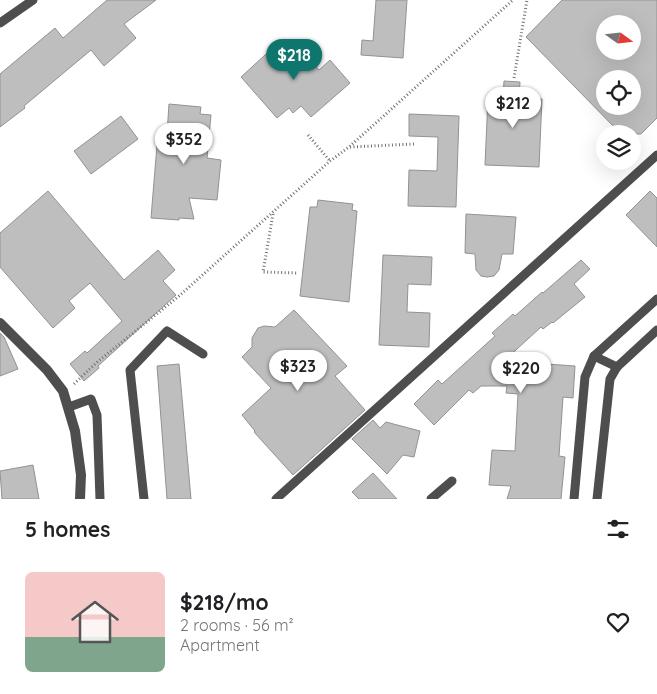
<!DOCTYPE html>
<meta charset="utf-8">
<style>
body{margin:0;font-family:Quicksand,sans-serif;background:#f2f2f2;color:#202124;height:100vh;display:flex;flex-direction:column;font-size:19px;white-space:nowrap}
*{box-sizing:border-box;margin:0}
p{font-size:16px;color:#757577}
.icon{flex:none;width:28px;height:28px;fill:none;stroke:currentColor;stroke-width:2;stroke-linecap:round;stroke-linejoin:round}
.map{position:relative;height:499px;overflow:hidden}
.details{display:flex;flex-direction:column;background:#fff;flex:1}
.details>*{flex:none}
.needle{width:32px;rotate:105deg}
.controls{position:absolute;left:596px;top:15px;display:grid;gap:10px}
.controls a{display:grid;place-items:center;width:45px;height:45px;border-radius:50%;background:#fff;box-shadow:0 5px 20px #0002;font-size:25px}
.price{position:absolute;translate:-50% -42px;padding:0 11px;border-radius:18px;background:#fff;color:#222;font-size:16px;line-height:32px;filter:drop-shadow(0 1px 2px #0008)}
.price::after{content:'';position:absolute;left:50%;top:30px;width:15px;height:11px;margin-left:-8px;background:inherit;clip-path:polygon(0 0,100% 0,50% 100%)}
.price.on{background:#0f766e;color:#fff}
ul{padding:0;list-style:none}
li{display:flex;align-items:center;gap:15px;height:125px;padding:0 25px}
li+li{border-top:1px solid #e0e0e0}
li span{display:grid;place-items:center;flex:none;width:140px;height:100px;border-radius:8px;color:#555}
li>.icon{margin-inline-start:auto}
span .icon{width:60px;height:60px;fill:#fffc;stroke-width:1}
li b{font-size:21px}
h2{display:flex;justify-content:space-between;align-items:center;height:60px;padding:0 25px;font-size:21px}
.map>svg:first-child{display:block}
</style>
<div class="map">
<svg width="657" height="499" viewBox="0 0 657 499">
<rect width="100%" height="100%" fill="#fff"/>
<g fill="#bebebe" stroke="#929292" fill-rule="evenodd">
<polygon points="107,0 156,0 124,24 136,38 104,66 91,50 24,106 25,108 0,127 0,74 55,28 63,38"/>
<polygon points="376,0 407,0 403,58 361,55 362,40 373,41"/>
<path d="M 562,0 L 657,0 L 657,118 L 641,134 L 621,134 L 526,37 ZM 605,24 L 632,24 L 632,51 L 605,51 ZM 605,79 L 632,79 L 632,106 L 605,106 Z"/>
<polygon points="293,40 319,70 330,60 350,83 311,117 301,106 293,113 289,108 277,118 241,77 276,45 281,51"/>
<polygon points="504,81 520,82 519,98 542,99 539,167 485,165 488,97 503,98"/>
<polygon points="169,104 201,107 200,114 211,115 207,158 221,160 217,200 189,198 194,219 179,218 179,220 151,218 158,133 167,134"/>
<polygon points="409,114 459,116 456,207 408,206 409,170 437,171 438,137 409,136"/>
<polygon points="121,116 138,139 91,174 74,151"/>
<polygon points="48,191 124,280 158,250 175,270 163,281 176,295 98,366 99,368 84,381 70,364 85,351 87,353 122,321 90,283 69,301 75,308 53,328 0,267 0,233"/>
<polygon points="650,191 657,198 657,247 626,215"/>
<polygon points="318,200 353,204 352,210 357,211 349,302 300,296 310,207 317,207"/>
<polygon points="466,214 516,217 513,254 502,254 499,270 494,276 487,277 481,276 476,270 475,254 465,253"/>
<polygon points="383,255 432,257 431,285 408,284 407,312 430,313 429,347 379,345"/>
<polygon points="581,260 590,269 574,284 585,297 553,323 552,322 543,329 541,327 504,361 575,366 573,398 563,397 559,456 565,457 561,499 507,499 511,486 489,485 492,450 515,451 518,394 506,393 507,386 481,386 473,393 469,390 434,425 414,404 438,380 442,384 495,336 492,333 513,314 515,316 542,292 543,293"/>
<polygon points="294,310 347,366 335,376 365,410 293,475 254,432 255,431 242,415 271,388 242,357 252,347 252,338 258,328 264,326 275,327"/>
<polygon points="0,333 4,337 18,369 0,376"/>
<polygon points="179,364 191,499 167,499 157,366"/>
<polygon points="373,420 380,428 386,422 420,431 414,457 403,455 387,474 352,439"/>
<polygon points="33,465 39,499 2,499 0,471"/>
<polygon points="373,473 397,499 359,499 352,492"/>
</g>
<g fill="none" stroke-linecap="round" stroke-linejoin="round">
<g stroke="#707070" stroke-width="3" stroke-dasharray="1 2.5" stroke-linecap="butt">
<polyline points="514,78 527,0"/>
<polyline points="308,135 330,161"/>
<polyline points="350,147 414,144"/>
<polyline points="273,214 263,272 297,273"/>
<polyline points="74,384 96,363 179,296 330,161 349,147 513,0"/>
</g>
<g stroke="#4e4e4e" stroke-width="9">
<polyline points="0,23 33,0"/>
<polyline points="594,356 617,367"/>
<polyline points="69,407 91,399 97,415 100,499"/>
<polyline points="144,499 130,370 167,331 203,354"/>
<polyline points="276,499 657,155"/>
<polyline points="431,499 452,481"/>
<polyline points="574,499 585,377 594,356 657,299"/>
<polyline points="597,499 610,379 617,367 657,330"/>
</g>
<polyline stroke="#4e4e4e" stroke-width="10" points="0,323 47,370 63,391 75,431 81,475 80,499"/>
</g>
</svg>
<div class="controls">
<a><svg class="needle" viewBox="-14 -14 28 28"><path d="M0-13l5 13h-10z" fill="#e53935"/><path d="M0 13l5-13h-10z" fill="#757577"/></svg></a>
<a><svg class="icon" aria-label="locate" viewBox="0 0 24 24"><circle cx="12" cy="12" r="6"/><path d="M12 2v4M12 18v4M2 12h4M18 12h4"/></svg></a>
<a><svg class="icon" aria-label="layers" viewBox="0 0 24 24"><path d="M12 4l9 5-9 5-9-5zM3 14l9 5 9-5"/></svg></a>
</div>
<b class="price on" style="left:294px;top:81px">$218</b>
<b class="price" style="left:513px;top:129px">$212</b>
<b class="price" style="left:184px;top:165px">$352</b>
<b class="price" style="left:298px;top:392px">$323</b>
<b class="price" style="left:521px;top:394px">$220</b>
</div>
<section class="details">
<h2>5 homes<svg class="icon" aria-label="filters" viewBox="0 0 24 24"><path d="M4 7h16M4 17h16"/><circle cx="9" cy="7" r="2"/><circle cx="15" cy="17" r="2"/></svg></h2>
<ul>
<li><span style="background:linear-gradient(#f6c9c9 65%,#7fa58c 0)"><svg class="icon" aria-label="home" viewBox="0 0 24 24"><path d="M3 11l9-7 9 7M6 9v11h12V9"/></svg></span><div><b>$218/mo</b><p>2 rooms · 56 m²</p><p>Apartment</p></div><svg class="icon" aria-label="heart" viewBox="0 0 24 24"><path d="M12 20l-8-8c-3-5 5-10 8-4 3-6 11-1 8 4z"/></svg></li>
</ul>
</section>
